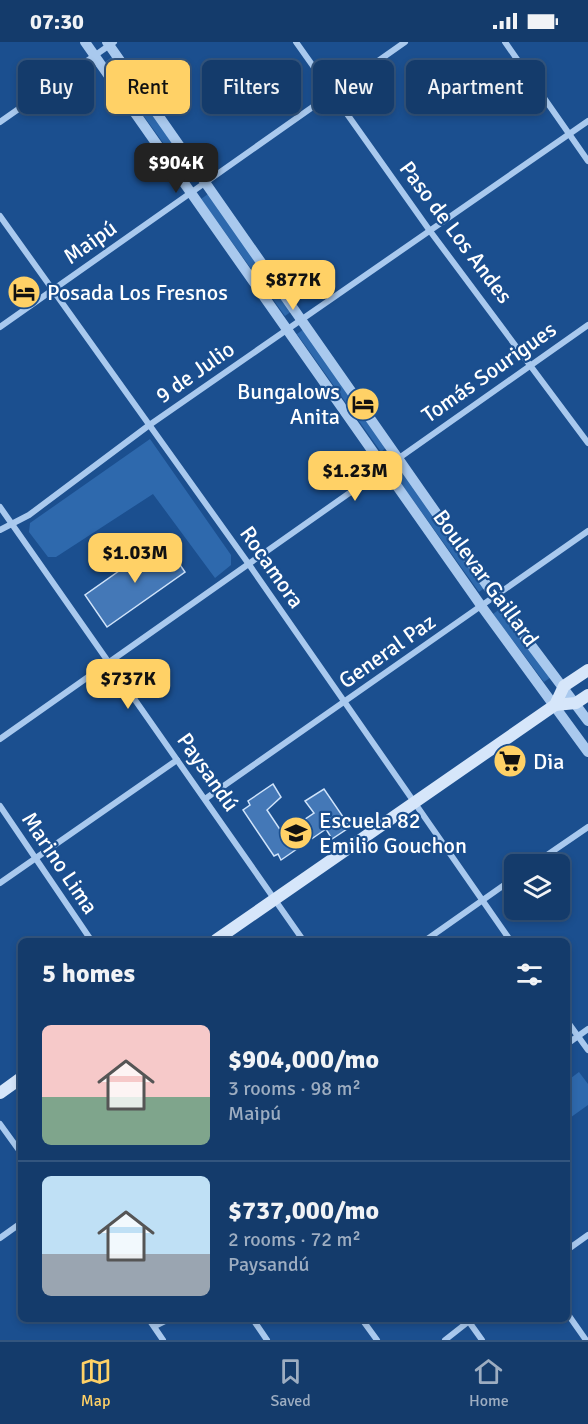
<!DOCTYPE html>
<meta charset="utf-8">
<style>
body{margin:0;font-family:Signika,sans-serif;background:#214673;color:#f1f3f6;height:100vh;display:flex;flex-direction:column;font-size:22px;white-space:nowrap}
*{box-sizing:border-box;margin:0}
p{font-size:20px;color:#9dadc1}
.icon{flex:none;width:33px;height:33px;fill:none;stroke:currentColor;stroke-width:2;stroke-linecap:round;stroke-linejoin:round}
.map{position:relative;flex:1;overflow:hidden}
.side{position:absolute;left:18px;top:896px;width:552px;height:384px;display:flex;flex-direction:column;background:#143b6b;border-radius:9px;box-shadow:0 3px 9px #0003,0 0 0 2px #33557e}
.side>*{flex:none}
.banner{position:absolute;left:18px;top:18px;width:552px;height:54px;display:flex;gap:12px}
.tools{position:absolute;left:504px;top:812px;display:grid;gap:12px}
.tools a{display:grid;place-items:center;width:66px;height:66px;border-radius:9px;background:#143b6b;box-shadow:0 3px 9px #0003,0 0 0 2px #33557e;font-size:30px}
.price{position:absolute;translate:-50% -51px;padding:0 14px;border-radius:12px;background:#ffd166;color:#111;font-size:20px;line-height:39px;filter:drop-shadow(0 2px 3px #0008)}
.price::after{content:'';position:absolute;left:50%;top:36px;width:18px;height:14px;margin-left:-9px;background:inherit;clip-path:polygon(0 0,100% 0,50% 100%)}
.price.current{background:#222;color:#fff}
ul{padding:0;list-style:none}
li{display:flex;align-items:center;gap:18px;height:150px;padding:0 24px}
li+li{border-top:2px solid #33557e}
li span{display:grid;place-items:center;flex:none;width:168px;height:120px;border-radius:9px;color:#555}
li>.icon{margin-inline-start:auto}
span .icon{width:72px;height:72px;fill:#fffc;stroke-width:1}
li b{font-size:26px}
h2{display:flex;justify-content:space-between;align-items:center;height:72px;padding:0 24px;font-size:26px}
.chip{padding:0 21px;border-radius:9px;background:#143b6b;box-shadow:0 3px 9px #0003,0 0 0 2px #33557e;font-size:21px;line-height:54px}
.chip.current{background:#ffd166;color:#111}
.status{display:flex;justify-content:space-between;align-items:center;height:42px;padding:0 30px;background:#143b6b;direction:ltr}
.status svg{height:16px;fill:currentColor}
.dock{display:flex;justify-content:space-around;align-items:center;height:84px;border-top:2px solid #33557e;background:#143b6b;font-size:16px;color:#9dadc1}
.dock a{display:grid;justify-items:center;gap:3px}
.dock .current{color:#ffd166}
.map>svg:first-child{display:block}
</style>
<div class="status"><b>07:30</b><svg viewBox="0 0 49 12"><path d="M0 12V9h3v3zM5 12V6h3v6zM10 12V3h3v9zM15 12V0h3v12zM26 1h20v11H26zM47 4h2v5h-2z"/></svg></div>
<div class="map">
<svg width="588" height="1298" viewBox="0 0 588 1298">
<rect width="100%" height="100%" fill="#1b4f8f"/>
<g fill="#2e69ad">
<polygon points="112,15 196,132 189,137 105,20"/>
<polygon points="208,152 292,269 285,274 201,157"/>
<polygon points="304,287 388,404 381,410 297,292"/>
<polygon points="150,397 231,513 231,523 215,536 153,452 56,515 48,515 29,490 30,481"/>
<polygon points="403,428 486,545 479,550 395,433"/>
<polygon points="500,567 551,635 544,640 493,572"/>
<polygon points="579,1030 588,1042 588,1063 567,1078 567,1039"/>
</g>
<g fill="#4478b7" stroke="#cfe3fa" stroke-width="1.5">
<polygon points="163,498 185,530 107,585 85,553"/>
<polygon points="273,742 281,755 267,768 283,792 314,771 305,759 324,747 350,785 332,797 326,787 281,818 278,812 274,814 243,768 250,763 248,759"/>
</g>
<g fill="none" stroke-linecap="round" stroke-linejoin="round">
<g stroke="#a9c9ee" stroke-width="6">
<polyline points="296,0 430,189 588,401"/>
<polyline points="505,0 588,119"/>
<polyline points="0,80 114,0"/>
<polyline points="0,174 248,521 510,898"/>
<polyline points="0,285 405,0"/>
<polyline points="0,465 303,898"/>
<polyline points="0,488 29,473 148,384 588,79"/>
<polyline points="0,697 588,283"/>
<polyline points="205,757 588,489"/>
<polyline points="0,764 91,898"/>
<polyline points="534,822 588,785"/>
<polyline points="0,841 177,718"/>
<polyline points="426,898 514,836"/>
<polyline points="567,979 588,1008"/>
<polyline points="567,1002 588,987"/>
<polyline points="0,1082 21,1111"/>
<polyline points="0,1196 21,1181"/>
<polyline points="567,1208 588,1193"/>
<polyline points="567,1271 586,1298"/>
<polyline points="148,1276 163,1298"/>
<polyline points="252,1276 267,1298"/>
<polyline points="361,1276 377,1298"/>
<polyline points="467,1277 482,1298"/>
<polyline points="155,1284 171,1276"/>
<polyline points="445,1298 473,1276"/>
</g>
<g stroke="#a9c9ee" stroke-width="10">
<polyline points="85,0 482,565 588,710"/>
<polyline points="107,0 495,555 588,679"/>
</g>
<g stroke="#d6e6fa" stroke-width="12">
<polyline points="555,663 576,661 588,653"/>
<polyline points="216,898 555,663 564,644 588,628"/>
<polyline points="0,1051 21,1036"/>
</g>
</g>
<defs>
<symbol id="hotel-disc" viewBox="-11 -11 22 22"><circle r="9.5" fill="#ffd166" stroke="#1b4f8f"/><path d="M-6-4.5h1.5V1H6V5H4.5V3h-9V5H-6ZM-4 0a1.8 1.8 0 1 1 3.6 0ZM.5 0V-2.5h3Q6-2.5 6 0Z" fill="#111"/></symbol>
<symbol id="supermarket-disc" viewBox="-11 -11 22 22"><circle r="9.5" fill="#ffd166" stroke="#1b4f8f"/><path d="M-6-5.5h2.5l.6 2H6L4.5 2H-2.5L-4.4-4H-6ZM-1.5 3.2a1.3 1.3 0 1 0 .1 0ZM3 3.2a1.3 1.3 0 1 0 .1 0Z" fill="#111"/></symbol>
<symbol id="school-disc" viewBox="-11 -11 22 22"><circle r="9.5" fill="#ffd166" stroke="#1b4f8f"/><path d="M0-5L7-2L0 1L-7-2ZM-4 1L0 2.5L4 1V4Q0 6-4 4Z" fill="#111"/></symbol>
</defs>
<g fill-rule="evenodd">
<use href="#hotel-disc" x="5" y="231" width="38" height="38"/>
<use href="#hotel-disc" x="344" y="343" width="38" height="38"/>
<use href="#supermarket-disc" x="491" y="700" width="38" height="38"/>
<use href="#school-disc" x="277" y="772" width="38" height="38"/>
</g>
<g text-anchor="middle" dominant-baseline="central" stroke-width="4.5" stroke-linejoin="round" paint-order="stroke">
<g font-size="22" fill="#fff" stroke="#1b4f8f">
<text transform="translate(456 190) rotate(53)">Paso de Los Andes</text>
<text transform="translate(90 200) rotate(-35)">Maipú</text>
<text transform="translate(195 330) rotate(-35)">9 de Julio</text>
<text transform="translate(489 330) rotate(-35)">Tomás Sourigues</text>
<text transform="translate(272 525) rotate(55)">Rocamora</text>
<text transform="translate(486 536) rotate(54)">Boulevar Gaillard</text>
<text transform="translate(387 609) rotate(-35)">General Paz</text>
<text transform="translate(208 730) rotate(55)">Paysandú</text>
<text transform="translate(60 821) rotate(56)">Marino Lima</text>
</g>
<g font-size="22" fill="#fff" stroke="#1b4f8f" text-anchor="start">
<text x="47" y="250">Posada Los Fresnos</text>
<text x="340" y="349" text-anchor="end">Bungalows<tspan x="340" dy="25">Anita</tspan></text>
<text x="533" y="719">Dia</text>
<text x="319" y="778">Escuela 82<tspan x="319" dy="25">Emilio Gouchon</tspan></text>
</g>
</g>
</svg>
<div class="tools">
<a><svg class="icon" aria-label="layers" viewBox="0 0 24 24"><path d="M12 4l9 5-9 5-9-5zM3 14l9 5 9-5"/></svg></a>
</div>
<b class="price current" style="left:176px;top:152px">$904K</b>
<b class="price" style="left:293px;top:269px">$877K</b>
<b class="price" style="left:355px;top:460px">$1.23M</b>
<b class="price" style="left:135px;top:542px">$1.03M</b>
<b class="price" style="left:128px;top:668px">$737K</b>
<div class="banner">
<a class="chip">Buy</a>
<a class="chip current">Rent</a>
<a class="chip">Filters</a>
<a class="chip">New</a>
<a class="chip">Apartment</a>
</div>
<section class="side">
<h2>5 homes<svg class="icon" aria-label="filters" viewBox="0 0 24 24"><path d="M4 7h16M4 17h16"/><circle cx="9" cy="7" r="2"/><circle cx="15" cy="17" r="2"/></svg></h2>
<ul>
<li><span style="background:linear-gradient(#f6c9c9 60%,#7fa58c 0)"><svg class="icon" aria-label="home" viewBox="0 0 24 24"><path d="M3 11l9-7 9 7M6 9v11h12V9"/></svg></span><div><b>$904,000/mo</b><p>3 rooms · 98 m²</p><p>Maipú</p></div></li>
<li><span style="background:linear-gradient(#bfe0f5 65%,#9aa5b1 0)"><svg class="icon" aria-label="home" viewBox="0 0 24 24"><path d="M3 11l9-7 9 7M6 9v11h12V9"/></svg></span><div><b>$737,000/mo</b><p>2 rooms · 72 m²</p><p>Paysandú</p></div></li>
</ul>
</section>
</div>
<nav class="dock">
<a class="current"><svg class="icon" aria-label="map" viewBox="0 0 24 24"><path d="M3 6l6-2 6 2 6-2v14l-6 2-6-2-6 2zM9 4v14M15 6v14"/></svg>Map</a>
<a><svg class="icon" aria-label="saved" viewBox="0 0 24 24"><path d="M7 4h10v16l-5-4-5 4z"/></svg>Saved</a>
<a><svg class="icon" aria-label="home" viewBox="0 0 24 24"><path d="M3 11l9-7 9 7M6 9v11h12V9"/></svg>Home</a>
</nav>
